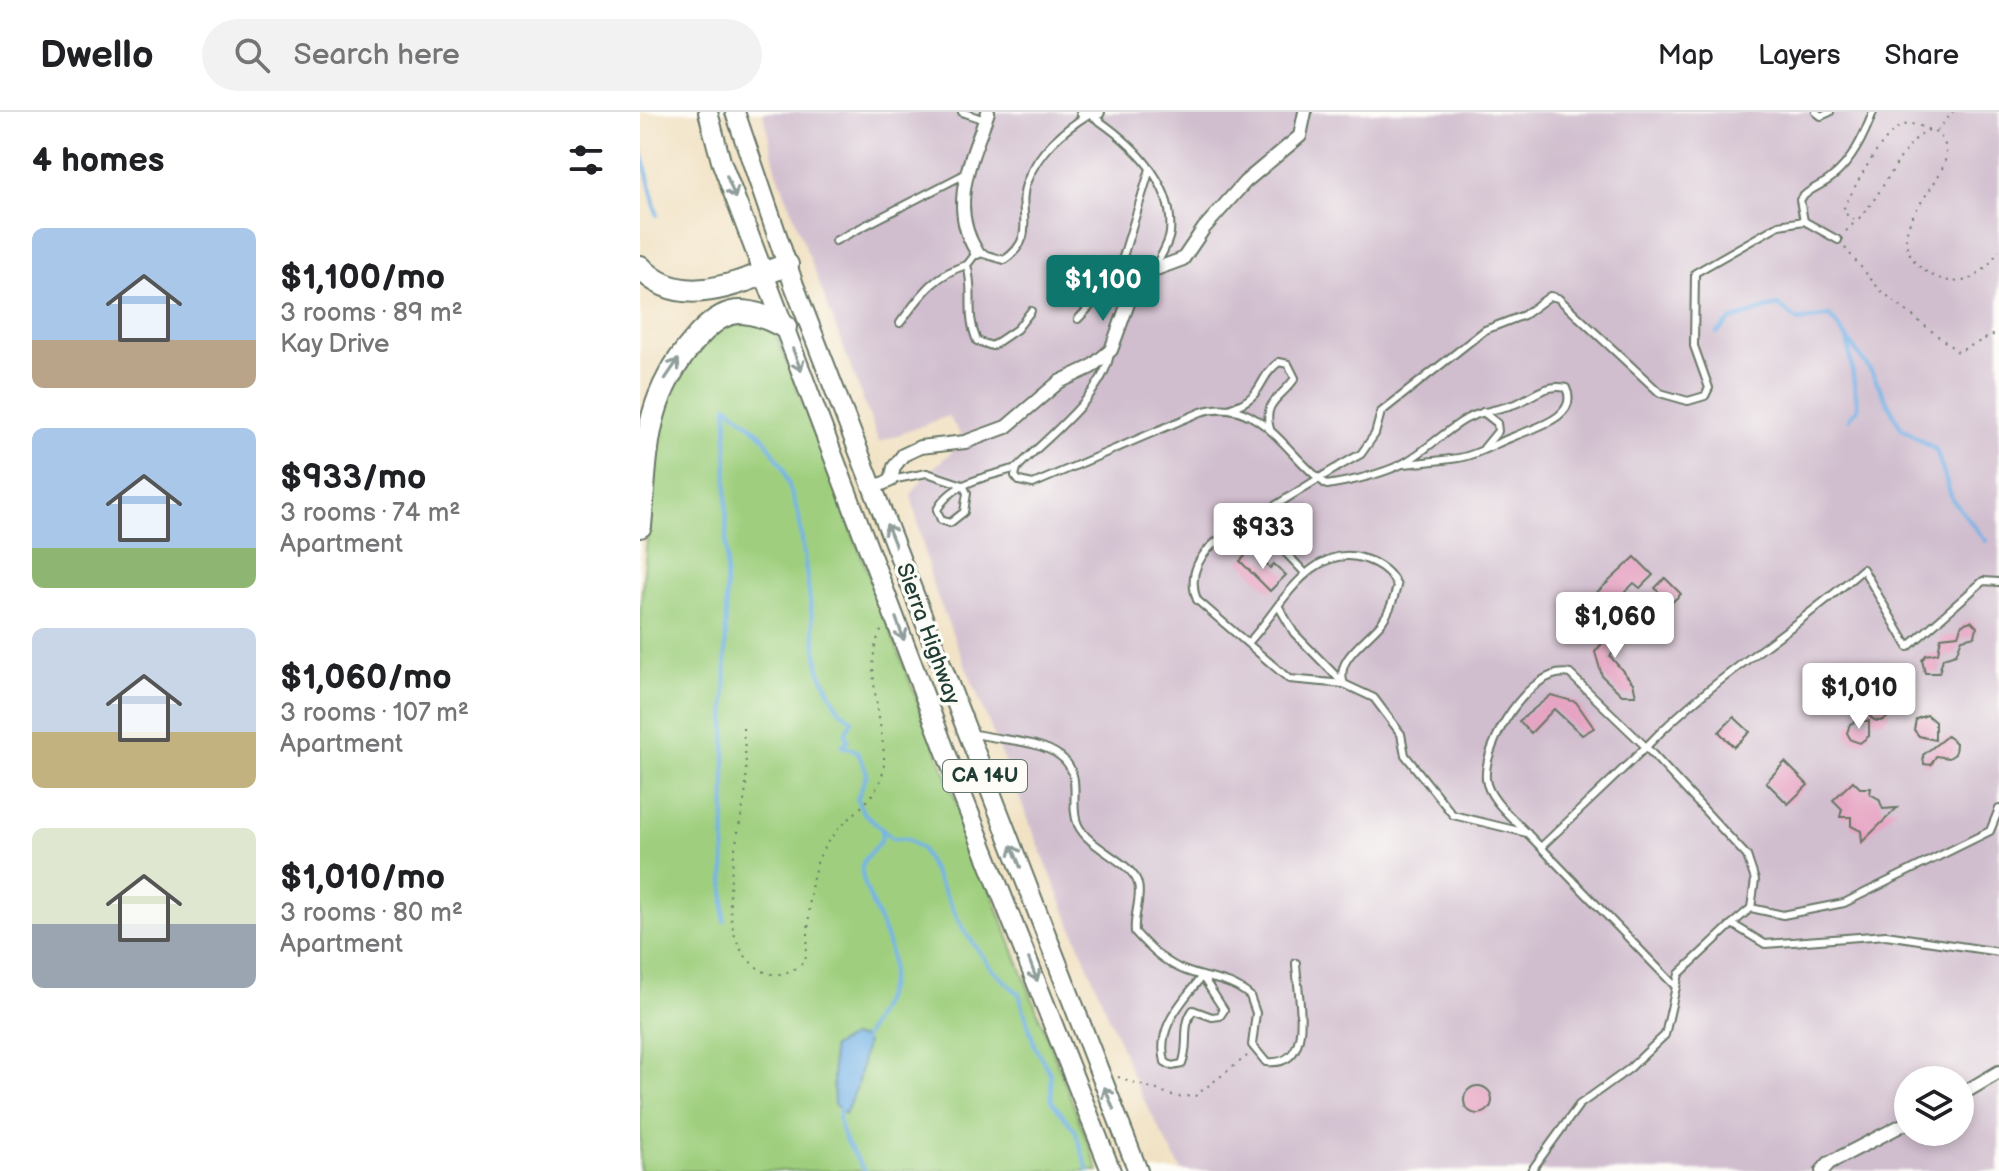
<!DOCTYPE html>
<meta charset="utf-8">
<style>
body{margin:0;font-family:"Balsamiq Sans",sans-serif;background:#f2f2f2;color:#202124;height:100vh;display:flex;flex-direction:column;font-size:30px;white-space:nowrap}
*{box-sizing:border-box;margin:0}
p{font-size:26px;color:#757577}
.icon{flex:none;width:44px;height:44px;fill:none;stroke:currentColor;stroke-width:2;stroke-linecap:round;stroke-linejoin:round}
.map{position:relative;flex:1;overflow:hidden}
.side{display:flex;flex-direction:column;background:#fff;width:640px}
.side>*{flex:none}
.buttons{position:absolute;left:1254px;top:954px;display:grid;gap:16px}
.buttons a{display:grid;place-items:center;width:80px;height:80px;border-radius:50%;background:#fff;box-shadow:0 4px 12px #0003;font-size:40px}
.price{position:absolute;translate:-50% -68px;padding:0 18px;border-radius:8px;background:#fff;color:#222;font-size:26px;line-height:52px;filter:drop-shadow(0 2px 4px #0008)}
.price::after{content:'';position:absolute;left:50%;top:48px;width:24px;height:18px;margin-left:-12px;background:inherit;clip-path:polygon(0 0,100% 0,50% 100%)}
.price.active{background:#0f766e;color:#fff}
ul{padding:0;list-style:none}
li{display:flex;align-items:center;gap:24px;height:200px;padding:0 32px}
li span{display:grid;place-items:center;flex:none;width:224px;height:160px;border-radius:12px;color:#555}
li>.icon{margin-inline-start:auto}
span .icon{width:96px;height:96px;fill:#fffc;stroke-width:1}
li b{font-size:34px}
h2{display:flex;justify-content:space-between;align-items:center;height:96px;padding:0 32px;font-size:34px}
header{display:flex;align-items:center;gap:48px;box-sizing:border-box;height:112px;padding:0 40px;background:#fff;border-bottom:2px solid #e0e0e0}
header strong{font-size:38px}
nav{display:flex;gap:44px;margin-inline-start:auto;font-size:28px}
.search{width:560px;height:72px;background:#f2f2f2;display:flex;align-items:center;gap:20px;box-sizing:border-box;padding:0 28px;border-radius:44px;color:#757577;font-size:30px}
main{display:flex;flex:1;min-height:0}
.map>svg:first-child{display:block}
</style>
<header>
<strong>Dwello</strong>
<div class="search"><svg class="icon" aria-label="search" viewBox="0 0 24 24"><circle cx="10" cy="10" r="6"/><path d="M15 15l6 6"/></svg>Search here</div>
<nav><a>Map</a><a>Layers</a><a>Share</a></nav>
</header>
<main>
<section class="side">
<h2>4 homes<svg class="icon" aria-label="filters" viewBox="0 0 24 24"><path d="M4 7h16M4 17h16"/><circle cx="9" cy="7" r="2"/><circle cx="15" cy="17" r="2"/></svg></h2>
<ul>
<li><span style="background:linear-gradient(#a9c7e8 70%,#b9a48a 0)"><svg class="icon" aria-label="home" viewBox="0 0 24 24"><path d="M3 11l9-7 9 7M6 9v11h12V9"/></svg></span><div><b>$1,100/mo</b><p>3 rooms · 89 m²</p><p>Kay Drive</p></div></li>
<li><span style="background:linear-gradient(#a9c7e8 75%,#8fb573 0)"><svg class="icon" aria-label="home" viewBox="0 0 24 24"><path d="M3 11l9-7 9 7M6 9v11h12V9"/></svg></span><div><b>$933/mo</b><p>3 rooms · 74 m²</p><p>Apartment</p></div></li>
<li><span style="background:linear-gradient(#c9d6e8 65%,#c2b280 0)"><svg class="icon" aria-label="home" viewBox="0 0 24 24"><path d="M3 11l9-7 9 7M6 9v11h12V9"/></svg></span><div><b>$1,060/mo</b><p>3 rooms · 107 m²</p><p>Apartment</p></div></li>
<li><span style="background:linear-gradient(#dfe7d0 60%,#9aa5b1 0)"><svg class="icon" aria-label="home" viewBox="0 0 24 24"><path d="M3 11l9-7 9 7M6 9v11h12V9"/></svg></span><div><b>$1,010/mo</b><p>3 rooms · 80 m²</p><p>Apartment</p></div></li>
</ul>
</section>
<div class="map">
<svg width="1359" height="1059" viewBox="0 0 1359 1059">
<rect width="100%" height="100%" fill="#fdfcf7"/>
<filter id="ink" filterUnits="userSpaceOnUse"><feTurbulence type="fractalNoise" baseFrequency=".0125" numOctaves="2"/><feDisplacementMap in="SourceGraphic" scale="16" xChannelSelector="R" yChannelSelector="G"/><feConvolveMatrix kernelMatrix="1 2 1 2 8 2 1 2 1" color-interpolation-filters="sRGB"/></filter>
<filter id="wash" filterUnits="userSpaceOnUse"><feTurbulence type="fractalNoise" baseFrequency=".006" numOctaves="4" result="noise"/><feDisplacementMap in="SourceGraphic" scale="32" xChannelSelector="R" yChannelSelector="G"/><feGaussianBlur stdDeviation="1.8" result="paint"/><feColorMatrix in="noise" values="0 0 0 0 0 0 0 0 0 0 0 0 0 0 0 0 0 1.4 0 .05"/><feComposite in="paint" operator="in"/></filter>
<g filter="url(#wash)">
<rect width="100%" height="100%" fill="#f1e2c4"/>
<path fill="#d0bdce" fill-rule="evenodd" d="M 123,0 L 1359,0 L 1359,1059 L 542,1059 L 499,979 L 293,474 L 271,383 L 287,361 L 325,329 L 308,304 L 239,330 L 136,57 ZM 1268,968 L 1320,968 L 1320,1020 L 1268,1020 Z"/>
<polygon fill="#9fcf7e" stroke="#5f8659" stroke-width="2" points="106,204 136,222 459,1059 0,1059 0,500 16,332 27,284 64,229 88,210"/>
<polygon fill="#74b3e7" stroke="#4a788e" stroke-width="2" points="211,925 221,926 226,931 217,974 205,1002 194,992 192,935"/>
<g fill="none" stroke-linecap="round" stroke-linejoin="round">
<g stroke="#74b3e7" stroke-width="4">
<polyline points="0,32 17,103"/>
<polyline points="1077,221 1091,208 1138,193 1159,209 1190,204 1231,259 1261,316 1296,338 1312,387 1346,429"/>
<polyline points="1207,225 1218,296 1209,307"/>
<polyline points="87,293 123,324 143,355 159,405 179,558 199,598 212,608 205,622 208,628 202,634 217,639 227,661 217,688 223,700 252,726 267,727 281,736 323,817 351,856 379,882 395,935 410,961 412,990 435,1018 448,1059"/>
<polyline points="84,809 87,295"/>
<path d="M 222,931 C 230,911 249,885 251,863 C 256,828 228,794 222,761 C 219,742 244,737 242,720"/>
<path d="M 201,993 C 193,1018 212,1039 225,1059"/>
</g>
</g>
<g id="blocks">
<g fill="#e6a4c3">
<polygon points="611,438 630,456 634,452 646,463 630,479 600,449"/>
<polygon points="995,445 1013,463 1000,476 994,471 975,490 970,486 963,494 953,484"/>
<polygon points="1025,466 1041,482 1030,492 1015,476"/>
<polygon points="981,508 994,520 970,544 993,571 996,583 982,583 962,564 955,540"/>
<polygon points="1331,509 1337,515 1335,524 1322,527 1316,542 1303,546 1299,561 1285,561 1282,548 1286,543 1298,541 1301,525 1318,523 1322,512"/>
<polygon points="911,583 936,590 954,616 942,623 914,597 891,621 879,609"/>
<circle cx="1239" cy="598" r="11"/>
<polygon points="1287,603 1295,610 1295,628 1279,624 1274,618 1276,607"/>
<polygon points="1094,605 1110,620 1094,635 1079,620"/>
<polygon points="1216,609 1229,609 1229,624 1220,631 1211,628 1207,621 1210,612"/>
<polygon points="1307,624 1316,631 1315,642 1309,646 1296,644 1291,653 1284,652 1283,643"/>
<polygon points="1145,650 1168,673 1148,692 1126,670"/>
<polygon points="1213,669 1220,676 1231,676 1230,682 1239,687 1243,697 1257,696 1222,730 1221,719 1211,714 1211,705 1200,705 1202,697 1193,688"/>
<circle cx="838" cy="988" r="14"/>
</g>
</g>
</g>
<g filter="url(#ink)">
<use href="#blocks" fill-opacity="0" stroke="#687766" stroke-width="2"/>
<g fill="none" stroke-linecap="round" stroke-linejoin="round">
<defs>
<g id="lane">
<polyline points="322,0 345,8"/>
<polyline points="1176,0 1181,4 1190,0"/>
<path d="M 1164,109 L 1160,88 C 1169,76 1180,75 1191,66 C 1212,50 1224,24 1233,0"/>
<polyline points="195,129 325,62"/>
<path d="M 391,199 L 377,217 L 352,234 L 337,229 C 325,201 335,180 327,153 L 337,140 L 364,148 C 400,124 375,99 387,69 C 399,39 422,19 449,2 C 489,28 535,69 530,121 C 529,132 520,145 515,155"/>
<polyline points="438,207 467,177 482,148 510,57"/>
<path d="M 260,211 C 280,185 294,162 327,153"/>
<path d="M 470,241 C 464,283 407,325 377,356 L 375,364 L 379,369 L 393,372 L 561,300 C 619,281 647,345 687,373 C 712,369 736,364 760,353 C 783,342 803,320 826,307 C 843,298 862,298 880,290 C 896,282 907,272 926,276 C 940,305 893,316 875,324 C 854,332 834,345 811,347 C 795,349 779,351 762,352"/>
<path d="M 591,296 C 626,284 616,267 639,250 L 648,252 L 655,266 C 642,286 622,289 630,317"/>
<polyline points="843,300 857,311 858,319 844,336"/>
<path d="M 251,368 L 287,361 L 323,373 L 327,381 L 324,400 L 310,411 L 301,408 L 297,398 C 311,370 349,364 377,356"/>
<polyline points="620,403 626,420 666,462"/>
<polyline points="639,495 654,521 702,570"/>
<path d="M 608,531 C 639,499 671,428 725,447 C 740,452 751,460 757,474 C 754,487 750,499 742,510 C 728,528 694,547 704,572"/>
<path d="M 332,621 C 359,629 397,627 420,644 C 445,663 428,691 438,713 C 449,737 493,750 498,772 C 502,786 493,804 495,820 C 508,835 527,852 546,859 C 569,868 589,866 610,884 L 616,901 L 612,933 L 626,950 C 677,956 657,883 656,851"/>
<polyline points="1359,697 1350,719 1204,791 1143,803 1111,796 1092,812 1125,832 1246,823 1359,840"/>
<path d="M 887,721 C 874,707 848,687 846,667 C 843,633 890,553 930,562 L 1006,635 C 1071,566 1153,520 1223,457 L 1268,535 L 1343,469 L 1359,470"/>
<polyline points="901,735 1006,635 1107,744 1115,768 1111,796"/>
<path d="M 562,864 L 584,898 L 580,904 L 572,905 L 553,898 C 541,915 550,934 542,952 L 532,954 L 525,950 C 516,914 542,891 562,864 Z"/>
<path d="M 1036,875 L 887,721 L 813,703 L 765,643 L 761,622 L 734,586 L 704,572 L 649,567 L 557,488 C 538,437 602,414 636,393 C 664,376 691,358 721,342 L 735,322 L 741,300 L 845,218 L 884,203 L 910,184 L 918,186 L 1020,281 L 1048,289 L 1065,284 L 1069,276 L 1054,234 L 1055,161 L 1139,113 L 1164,109 L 1198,128"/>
<polyline points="891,1059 939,993 989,957 1025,923 1039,862 1092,812"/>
</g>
<g id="street">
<polyline points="443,0 458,0"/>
<path d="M 337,140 C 307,94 332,46 348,0"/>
<polyline points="233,376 251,368 254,355 263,343 280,335 325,330 366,315 419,270 451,255 471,238 490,186 513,158 543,147 564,116 605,70 660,24 665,0"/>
<polyline points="1320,983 1359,960"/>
<polyline points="1182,1059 1189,1051 1268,1010"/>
</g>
<g id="primary">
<polyline points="68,0 81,49 321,680 471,1059"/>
<polyline points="95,0 154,173 498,1059"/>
</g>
<g id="highway">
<path d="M 0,155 C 41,200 99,170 147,153"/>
<path d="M 0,414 C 7,341 3,287 54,229 C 84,193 105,193 145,215"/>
</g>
</defs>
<use href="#lane" stroke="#687766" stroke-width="10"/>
<use href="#street" stroke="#687766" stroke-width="16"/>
<use href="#primary" stroke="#687766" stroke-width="22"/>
<use href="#highway" stroke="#687766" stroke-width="26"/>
<g stroke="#687766" stroke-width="2" stroke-dasharray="2 6" stroke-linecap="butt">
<path d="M 1289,18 C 1263,27 1241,88 1216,109 L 1206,102 L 1204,96 C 1214,76 1246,12 1269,12 C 1277,12 1285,16 1292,19 C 1302,23 1307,33 1306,43 C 1304,66 1272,95 1267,119 C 1259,152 1306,181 1334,165 C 1344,160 1352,148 1359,139"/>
<polyline points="1297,19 1313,0"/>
<polyline points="1206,119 1215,110"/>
<polyline points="1205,136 1240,178 1318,240 1359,220"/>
<path d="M 103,616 C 105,639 108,662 105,684 C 97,732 68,826 121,858 C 136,867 153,860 165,849 C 172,810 164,769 185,734 C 202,706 244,687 244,650 C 245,614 220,549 243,516"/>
<polyline points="478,965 538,985 555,984 607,944"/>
</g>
<use href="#lane" stroke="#fff" stroke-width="6"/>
<use href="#street" stroke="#fff" stroke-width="12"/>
<use href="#primary" stroke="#fff" stroke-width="18"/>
<use href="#highway" stroke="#fff" stroke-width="22"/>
</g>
<defs><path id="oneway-shaft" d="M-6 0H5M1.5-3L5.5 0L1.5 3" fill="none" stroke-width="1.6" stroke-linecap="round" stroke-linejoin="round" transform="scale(2)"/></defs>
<g stroke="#8f9e9a">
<use href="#oneway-shaft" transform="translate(91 75) rotate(69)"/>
<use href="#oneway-shaft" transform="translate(157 248) rotate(69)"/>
<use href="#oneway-shaft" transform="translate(32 257) rotate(-56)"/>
<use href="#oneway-shaft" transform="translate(251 423) rotate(-112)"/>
<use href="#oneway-shaft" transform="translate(260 517) rotate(70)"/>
<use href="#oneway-shaft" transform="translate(376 744) rotate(-112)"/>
<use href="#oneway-shaft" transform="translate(393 858) rotate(69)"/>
<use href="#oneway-shaft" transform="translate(469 986) rotate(-112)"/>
</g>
</g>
<g text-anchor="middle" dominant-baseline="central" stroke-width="7" stroke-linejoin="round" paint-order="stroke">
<rect fill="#fdfcf7" stroke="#62766e" stroke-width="2" x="303" y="648" width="84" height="32" rx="6"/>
<g font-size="20" font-weight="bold" fill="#1f3d34">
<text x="345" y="664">CA 14U</text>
</g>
<g font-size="22" fill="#1f3d34" stroke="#fdfcf7">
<text transform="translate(288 522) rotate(70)">Sierra Highway</text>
</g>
</g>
</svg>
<div class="buttons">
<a><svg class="icon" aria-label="layers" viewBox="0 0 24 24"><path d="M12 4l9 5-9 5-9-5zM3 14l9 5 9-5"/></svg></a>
</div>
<b class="price active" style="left:463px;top:211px">$1,100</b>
<b class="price" style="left:623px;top:459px">$933</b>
<b class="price" style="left:975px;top:548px">$1,060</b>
<b class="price" style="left:1219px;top:619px">$1,010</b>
</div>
</main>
